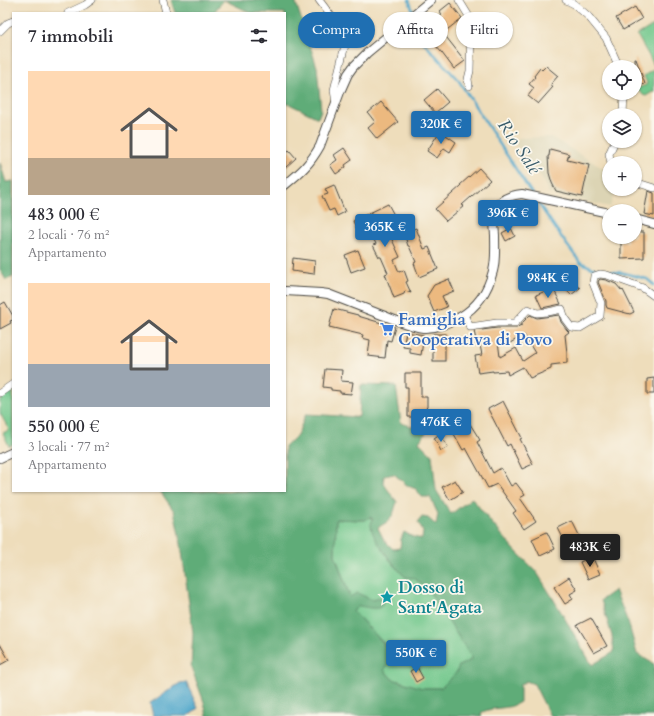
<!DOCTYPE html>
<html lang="it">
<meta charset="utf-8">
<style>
body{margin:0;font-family:Cardo,serif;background:#f2f2f3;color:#2b2b33;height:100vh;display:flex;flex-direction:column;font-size:15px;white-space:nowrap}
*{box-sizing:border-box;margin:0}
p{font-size:13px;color:#7c7c81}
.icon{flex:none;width:22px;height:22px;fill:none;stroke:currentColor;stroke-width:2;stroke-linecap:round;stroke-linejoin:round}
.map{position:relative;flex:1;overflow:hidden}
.drawer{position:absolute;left:12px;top:12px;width:274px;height:480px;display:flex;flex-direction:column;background:#fff;border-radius:0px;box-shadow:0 1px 3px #0004}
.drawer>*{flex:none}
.banner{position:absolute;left:298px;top:12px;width:296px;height:36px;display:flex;gap:8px}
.fabs{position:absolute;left:602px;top:60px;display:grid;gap:8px}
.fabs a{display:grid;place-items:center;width:40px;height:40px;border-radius:50%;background:#fff;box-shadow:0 1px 3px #0004;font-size:20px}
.price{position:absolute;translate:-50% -34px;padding:0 9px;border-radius:4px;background:#1f6fb2;color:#fff;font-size:13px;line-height:26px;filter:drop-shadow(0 1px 2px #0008)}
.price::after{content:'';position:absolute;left:50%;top:24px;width:12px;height:9px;margin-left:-6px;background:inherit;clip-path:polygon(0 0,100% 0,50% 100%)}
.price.active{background:#222;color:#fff}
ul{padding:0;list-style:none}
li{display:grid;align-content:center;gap:8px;height:212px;padding:0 16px}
li span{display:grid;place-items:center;height:124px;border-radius:0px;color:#555}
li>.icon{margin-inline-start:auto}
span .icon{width:72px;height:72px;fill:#fffc;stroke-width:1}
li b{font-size:17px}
h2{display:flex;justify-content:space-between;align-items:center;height:48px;padding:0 16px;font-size:17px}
.pill{padding:0 14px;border-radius:18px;background:#fff;box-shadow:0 1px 3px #0004;font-size:14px;line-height:36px}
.pill.active{background:#1f6fb2;color:#fff}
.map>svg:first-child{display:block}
</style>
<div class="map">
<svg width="654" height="716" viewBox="0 0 654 716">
<rect width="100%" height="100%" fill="#fbf7ec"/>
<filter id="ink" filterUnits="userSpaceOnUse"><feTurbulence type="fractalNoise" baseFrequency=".025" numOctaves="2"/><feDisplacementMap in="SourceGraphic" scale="8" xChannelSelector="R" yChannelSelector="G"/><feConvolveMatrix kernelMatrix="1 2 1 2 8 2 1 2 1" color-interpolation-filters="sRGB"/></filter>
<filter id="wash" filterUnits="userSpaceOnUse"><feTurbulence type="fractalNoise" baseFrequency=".012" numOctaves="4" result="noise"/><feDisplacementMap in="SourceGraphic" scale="16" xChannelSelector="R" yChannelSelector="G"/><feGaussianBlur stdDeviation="0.9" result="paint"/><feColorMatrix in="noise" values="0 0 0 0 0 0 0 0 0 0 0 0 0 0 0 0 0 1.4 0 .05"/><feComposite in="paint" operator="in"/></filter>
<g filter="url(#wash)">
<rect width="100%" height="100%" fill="#edb"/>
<polygon fill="#dcd4b4" points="551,137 609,172 609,189 616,189 610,207 549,193 540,175 524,158 516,144 518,138"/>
<g fill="#73c88d" stroke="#4f7a5c">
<polygon points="654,25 654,65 637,35"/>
<polygon points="654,69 654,91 646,96 643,95 638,89 638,88 646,85 647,83 644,76"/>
<polygon points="13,390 13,444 9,446 3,433 9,430 0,413 0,400"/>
<polygon points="370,517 373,519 379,543 389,559 405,577 414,578 427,588 471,656 471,660 459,666 456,673 441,688 422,688 392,679 384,670 388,648 353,611 359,606 373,600 366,598 350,597 335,555 336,519 362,520 365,520"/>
</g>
<g fill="#5eac78" stroke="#446c52" fill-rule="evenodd">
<polygon points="171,0 295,0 317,67 321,110 318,118 285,102 285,13 251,13 224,0 213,13 175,13"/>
<polygon points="0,163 6,182 13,181 13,277 6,280 0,270"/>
<path d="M 361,385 L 396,386 L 401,423 L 427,431 L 419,442 L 432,455 L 436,490 L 451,514 L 472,498 L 490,521 L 514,549 L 536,571 L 554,600 L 592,665 L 614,652 L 612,636 L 601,600 L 615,590 L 629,625 L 637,654 L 654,664 L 654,716 L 550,716 L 534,684 L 526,681 L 520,685 L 520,702 C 516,704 512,707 507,707 C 498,709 489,708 481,713 L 482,716 L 207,716 L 204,702 L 191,667 L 193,633 L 181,544 L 174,511 L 160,491 L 285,491 L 285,446 L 297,436 L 306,414 L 359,417 ZM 394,474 L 408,486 L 416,489 L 422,497 L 430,497 L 438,514 L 436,525 L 428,518 L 422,517 L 418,522 L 423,532 L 422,539 L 413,537 L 404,532 L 401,539 L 400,548 L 393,549 L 384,540 L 378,528 C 382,524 388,523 391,518 C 394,514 395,507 397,502 L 383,483 L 384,476 ZM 370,517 L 373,519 C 372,521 371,523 371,525 C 371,539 396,567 405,577 L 414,578 L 427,588 L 471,656 L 471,660 L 459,666 L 456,673 L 441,688 L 422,688 L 392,679 L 384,670 L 394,658 L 388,648 L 353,611 L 359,606 C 368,607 384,613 383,600 L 378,597 L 373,600 L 357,593 L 350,597 L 335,555 L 336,519 L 362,520 L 365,520 Z"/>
</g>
<polygon fill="#4da6ca" stroke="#3c687a" points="186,682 198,708 194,712 188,716 153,716 150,703 180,683"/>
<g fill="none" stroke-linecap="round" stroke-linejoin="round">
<g stroke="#4da6ca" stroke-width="2.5">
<polyline points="409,0 424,43 459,81 532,194"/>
<polyline points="536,200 567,245 580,262 597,270 601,271"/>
<polyline points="606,271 624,273 647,279 654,285"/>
</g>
</g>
<g id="blocks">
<g fill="#ecb97f" fill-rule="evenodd">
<polygon points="450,3 462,18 443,33 465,61 454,69 442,53 423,31 442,15 440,11"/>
<polygon points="635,7 642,19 623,30 616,18"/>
<polygon points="635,59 636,59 645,84 635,87"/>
<polygon points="546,66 558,76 551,84 553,87 538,104 528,96 534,88 529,84 535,77 534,76 540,68 542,70"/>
<polygon points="437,89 448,102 435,113 424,100"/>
<polygon points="381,102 398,122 377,139 368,128 375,122 368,113"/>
<polygon points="440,131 456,142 450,152 444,148 437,158 427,151"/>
<polygon points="344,148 352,160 345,165 346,167 336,174 330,165 337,160 334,155"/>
<polygon points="550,149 569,154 567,160 589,165 582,197 556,191 552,183 549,173 548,156 549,156"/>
<polygon points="289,150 296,158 285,168 285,153"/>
<polygon points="479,168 490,180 462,205 464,206 446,221 435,209 461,186 460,185"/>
<polygon points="334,185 345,212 337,216 334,209 329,211 322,196 328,194 325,189"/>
<polygon points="648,191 654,193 654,216 644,214"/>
<polygon points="388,204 394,215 383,220 400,257 394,260 399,272 404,270 408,281 406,282 411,293 405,291 404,294 394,298 385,274 388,273 381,257 379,257 373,245 376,244 368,228 366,229 363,224 356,228 353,221"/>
<polygon points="416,228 424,249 429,247 438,269 419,277 414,263 416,262 409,246 408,246 404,233"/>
<polygon points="511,228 515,236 506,241 502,233"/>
<polygon points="635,232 644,232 644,258 621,259 621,242 627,242 627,237 635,237"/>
<polygon points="358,250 365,267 351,272 345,255"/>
<polygon points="293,258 315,261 314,274 292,271"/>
<polygon points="562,275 580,288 571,295 558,281"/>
<polygon points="449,279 454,291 442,296 447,307 434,312 427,296 434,285"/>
<polygon points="600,279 606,280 616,284 622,291 623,290 634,312 630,314 607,308 606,305 606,301 598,282 599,280"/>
<polygon points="553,288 561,304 542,308 536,295"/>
<polygon points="5,302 13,316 13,320 10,321 11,323 0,329 0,305"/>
<polygon points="334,309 358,315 358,316 395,327 391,341 387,340 385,358 368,356 370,340 362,338 363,335 329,327"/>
<path d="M 530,315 L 537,318 L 559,315 L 561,322 L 567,330 L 569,332 L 565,335 L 567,353 L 567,363 L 551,365 L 551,369 L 530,378 L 523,367 L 508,375 L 507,371 L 493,372 L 493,371 L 478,373 L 475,356 L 482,355 L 480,345 L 477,344 L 474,331 L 497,328 L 517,328 L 519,326 L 522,325 L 522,323 ZM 524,335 L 535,353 L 523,361 L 516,348 L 500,357 L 498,341 L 508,339 L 510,343 Z"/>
<polygon points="406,332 424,335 421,355 410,353 410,348 403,347"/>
<rect x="433" y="334" width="12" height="27"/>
<polygon points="325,369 342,370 341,381 353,382 351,394 340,393 340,391 331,390 331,388 323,387"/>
<polygon points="405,373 421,373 421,397 427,397 427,407 426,408 427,410 427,417 408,417 408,387 405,387"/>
<polygon points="654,378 654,394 647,394 647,379"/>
<polygon points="503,401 522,438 520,439 533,464 522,469 510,444 507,446 488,409"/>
<polygon points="470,424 480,440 477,442 493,473 501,468 511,486 516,483 525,495 520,498 536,521 524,529 513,513 516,511 497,484 488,488 466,448 463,450 454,434"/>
<polygon points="440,434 448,447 441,451 434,438"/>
<polygon points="455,480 463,492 450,500 442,487"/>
<polygon points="572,521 582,541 568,548 558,528"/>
<polygon points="547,532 555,549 540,556 532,539"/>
<polygon points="592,556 600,574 588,579 580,562"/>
<polygon points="569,577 577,590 570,594 573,599 565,604 554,587"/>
<polygon points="591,618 607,646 594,653 577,625"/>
<polygon points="0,644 9,660 0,665"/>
<polygon points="417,667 423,678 416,682 410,671"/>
</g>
</g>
</g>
<g filter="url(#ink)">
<use href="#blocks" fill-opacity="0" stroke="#484641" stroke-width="1"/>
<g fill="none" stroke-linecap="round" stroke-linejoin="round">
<defs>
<g id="minor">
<polyline points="163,0 166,13"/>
<polyline points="319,0 347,37 334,90 336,103"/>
<polyline points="459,0 470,18 471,27 470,71 468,79 469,86"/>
<polyline points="566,0 574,4 588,16 606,38 619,67"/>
<polyline points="68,13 85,5 92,0"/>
<polyline points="0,31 8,23 13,21"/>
<polyline points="623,115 624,93"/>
<polyline points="611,163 609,154 615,141"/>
<polyline points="635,182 654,188"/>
<polyline points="464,315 470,327 497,323 515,323 528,309 537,313 548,312 562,309 565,319 571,327 580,328 600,316 601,303 593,283 594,276 600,274 607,275 643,288 654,296"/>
<polyline points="0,393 13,384"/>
</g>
<g id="tertiary">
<path d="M 285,185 C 301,172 310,164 320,146 L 340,92 L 348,74 L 353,67 L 367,53 L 431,0"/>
<polyline points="635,219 654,224"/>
<path d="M 285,291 L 321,293 L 328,294 C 346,301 364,308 382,315 C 395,320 408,326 423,328 C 435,329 449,323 460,317 C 477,307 488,291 493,271 C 496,260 495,247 495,235 C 494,226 493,213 498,205 C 503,197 513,195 522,194 L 609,213"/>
<polyline points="0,458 13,452"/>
</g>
</defs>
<use href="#minor" stroke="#484641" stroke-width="8"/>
<use href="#tertiary" stroke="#484641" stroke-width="10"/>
<use href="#minor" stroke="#fff" stroke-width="7"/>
<use href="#tertiary" stroke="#fff" stroke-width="8"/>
</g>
</g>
<defs>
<symbol id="supermarket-bare" viewBox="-9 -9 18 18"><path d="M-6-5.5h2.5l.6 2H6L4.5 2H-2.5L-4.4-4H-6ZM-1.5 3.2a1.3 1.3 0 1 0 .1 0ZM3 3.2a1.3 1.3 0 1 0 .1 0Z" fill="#3f7fe0" stroke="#fbf7ec" stroke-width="2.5" paint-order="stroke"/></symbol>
<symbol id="sight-bare" viewBox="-9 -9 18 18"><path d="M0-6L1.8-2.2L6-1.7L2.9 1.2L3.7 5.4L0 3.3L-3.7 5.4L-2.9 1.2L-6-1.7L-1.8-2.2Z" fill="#0f9aa8" stroke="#fbf7ec" stroke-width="2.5" paint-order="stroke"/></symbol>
</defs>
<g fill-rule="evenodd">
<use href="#supermarket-bare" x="377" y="319" width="20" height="20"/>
<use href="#sight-bare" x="377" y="587" width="20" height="20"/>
</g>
<g text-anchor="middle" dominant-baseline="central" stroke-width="3.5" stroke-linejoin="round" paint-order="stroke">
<g font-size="17" font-weight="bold" fill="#366cbe" stroke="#fbf7ec" text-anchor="start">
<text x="398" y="319">Famiglia<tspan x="398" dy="20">Cooperativa di Povo</tspan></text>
</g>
<g font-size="17" font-weight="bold" fill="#0d838f" stroke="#fbf7ec" text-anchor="start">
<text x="398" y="587">Dosso di<tspan x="398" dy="20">Sant'Agata</tspan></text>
</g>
<g font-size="18" font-style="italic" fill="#395c6b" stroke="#fbf7ec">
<text transform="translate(519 147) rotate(56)">Rio Salé</text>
</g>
</g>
</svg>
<div class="fabs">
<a><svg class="icon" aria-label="locate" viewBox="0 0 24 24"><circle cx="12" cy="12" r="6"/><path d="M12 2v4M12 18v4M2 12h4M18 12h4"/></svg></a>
<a><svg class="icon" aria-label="layers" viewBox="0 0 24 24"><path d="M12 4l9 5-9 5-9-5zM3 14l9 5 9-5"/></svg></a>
<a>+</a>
<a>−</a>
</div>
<b class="price" style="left:441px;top:145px">320K €</b>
<b class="price" style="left:508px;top:234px">396K €</b>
<b class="price" style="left:385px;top:248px">365K €</b>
<b class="price" style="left:548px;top:299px">984K €</b>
<b class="price" style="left:441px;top:443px">476K €</b>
<b class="price active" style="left:590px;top:568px">483K €</b>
<b class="price" style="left:416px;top:674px">550K €</b>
<div class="banner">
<a class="pill active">Compra</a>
<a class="pill">Affitta</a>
<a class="pill">Filtri</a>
</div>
<section class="drawer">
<h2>7 immobili<svg class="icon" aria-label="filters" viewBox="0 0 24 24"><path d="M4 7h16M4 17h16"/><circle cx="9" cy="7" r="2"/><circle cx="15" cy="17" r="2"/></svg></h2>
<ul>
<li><span style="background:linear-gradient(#ffd9b3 70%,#b9a48a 0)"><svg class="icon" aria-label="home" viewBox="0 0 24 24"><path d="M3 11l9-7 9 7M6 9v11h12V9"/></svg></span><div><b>483 000 €</b><p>2 locali · 76 m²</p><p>Appartamento</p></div></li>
<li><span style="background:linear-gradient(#ffd9b3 65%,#9aa5b1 0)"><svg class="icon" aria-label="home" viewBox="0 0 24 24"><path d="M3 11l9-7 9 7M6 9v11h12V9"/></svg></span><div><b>550 000 €</b><p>3 locali · 77 m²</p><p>Appartamento</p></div></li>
</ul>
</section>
</div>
